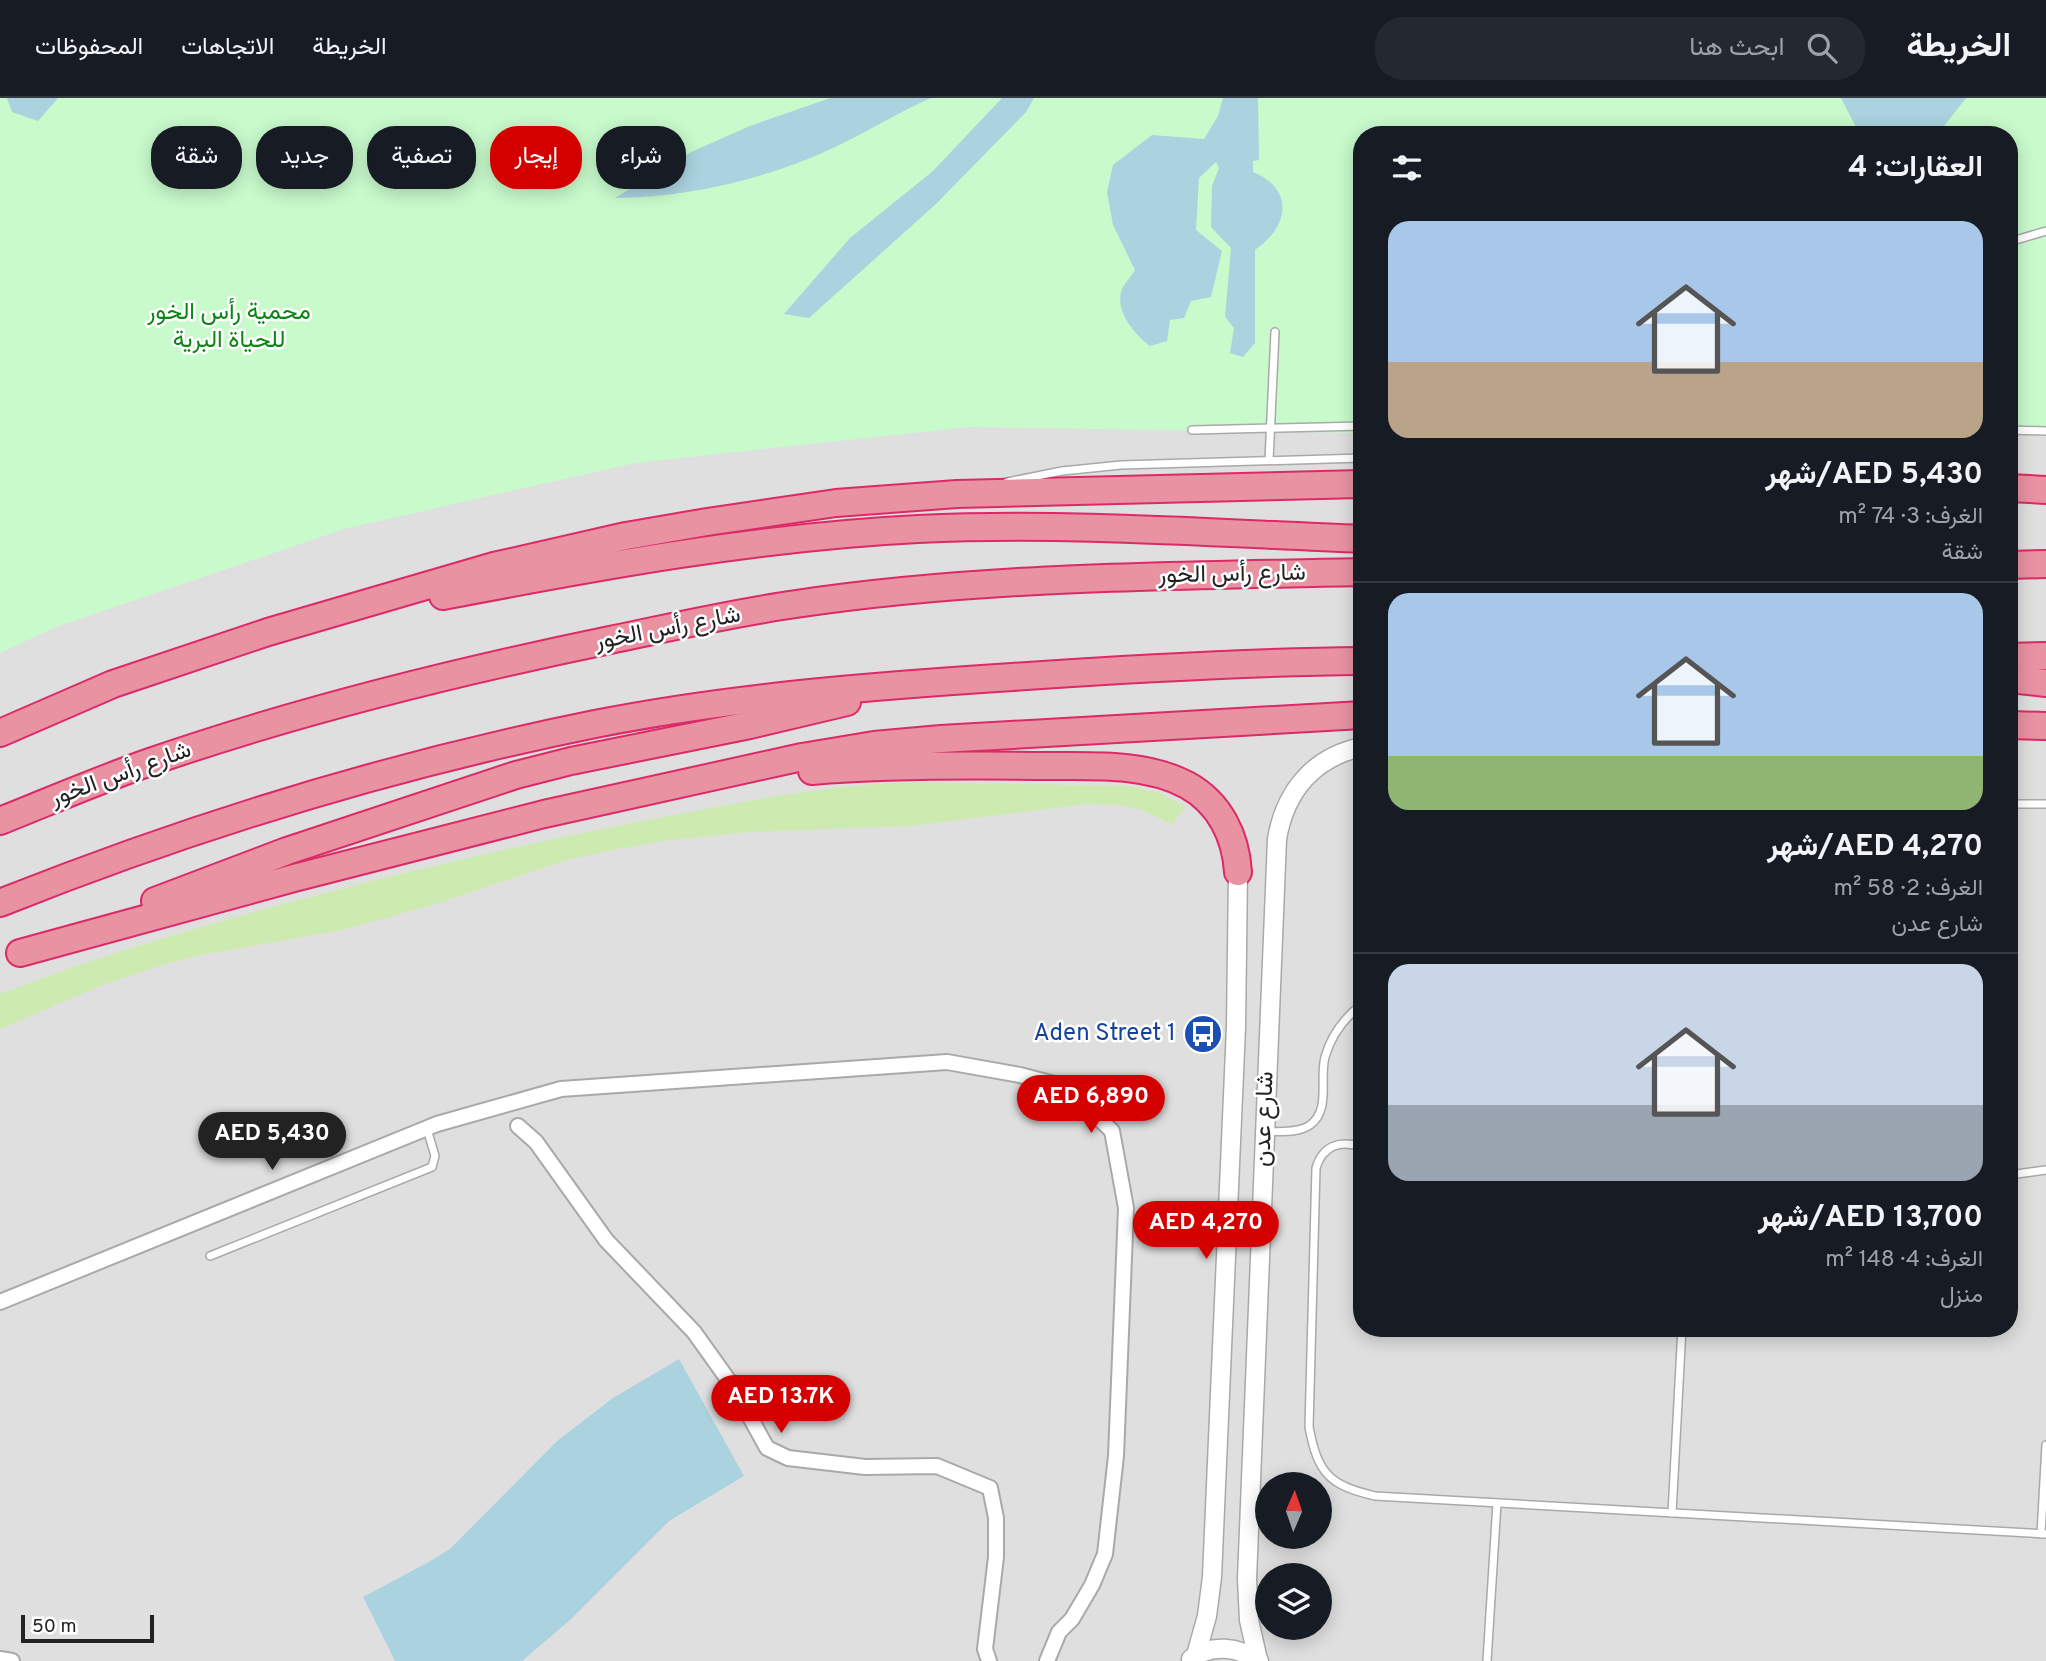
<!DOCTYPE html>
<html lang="ar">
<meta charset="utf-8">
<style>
body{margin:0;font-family:Overpass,Vazirmatn,sans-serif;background:#242831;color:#f1f3f6;direction:rtl;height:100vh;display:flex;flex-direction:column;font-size:26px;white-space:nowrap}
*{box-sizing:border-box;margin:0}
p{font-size:23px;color:#9ea1a6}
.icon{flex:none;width:38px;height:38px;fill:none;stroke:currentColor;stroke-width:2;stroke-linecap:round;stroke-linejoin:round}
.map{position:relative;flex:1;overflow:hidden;direction:ltr}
.drawer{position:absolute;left:1353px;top:28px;width:665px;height:1211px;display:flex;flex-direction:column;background:#171b24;border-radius:28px;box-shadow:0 4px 18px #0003;direction:rtl}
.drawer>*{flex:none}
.guide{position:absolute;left:21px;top:28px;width:665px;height:63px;direction:rtl;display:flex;gap:14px}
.needle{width:46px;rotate:2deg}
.fabs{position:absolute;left:1255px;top:1374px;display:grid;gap:14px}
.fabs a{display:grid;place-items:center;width:77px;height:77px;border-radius:50%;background:#171b24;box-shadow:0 4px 18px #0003;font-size:35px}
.scale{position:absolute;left:21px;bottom:18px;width:133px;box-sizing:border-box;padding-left:7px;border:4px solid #222;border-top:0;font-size:19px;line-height:24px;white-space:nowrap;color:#222;-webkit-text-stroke:5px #fff;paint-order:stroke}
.price{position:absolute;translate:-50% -60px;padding:0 16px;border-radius:24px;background:#d40000;color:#fff;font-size:23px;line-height:46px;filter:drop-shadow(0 2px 4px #0008)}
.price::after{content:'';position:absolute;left:50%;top:42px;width:21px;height:16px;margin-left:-10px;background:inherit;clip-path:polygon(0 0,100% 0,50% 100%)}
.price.selected{background:#222;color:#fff}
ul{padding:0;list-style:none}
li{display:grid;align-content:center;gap:14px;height:371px;padding:0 35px}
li+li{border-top:2px solid #363941}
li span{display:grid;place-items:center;height:217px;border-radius:21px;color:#555}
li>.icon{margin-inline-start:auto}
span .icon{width:126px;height:126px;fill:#fffc;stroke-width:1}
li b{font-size:30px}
h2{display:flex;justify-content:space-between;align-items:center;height:84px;padding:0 35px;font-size:30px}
.pill{padding:0 24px;border-radius:28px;background:#171b24;box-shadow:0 4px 18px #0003;font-size:24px;line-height:63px}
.pill.selected{background:#d40000;color:#fff}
header{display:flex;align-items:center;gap:42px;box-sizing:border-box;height:98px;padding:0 35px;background:#171b24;border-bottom:2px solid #363941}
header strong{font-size:33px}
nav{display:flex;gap:38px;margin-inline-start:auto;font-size:24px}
.search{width:490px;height:63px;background:#242831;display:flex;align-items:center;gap:18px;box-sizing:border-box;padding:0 24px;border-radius:28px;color:#9ea1a6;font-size:26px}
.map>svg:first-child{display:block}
</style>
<header>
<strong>الخريطة</strong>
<div class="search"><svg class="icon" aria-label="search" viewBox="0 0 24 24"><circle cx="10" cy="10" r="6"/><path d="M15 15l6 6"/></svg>ابحث هنا</div>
<nav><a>الخريطة</a><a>الاتجاهات</a><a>المحفوظات</a></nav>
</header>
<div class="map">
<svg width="2046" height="1563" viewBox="0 0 2046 1563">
<rect width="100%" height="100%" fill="#f2efe9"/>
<path fill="#e0dfdf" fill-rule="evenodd" d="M 0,0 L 2046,0 L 2046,1563 L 0,1563 ZM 1362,37 L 2009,37 L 2009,1230 L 1362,1230 ZM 1267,1386 L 1320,1386 L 1320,1438 L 1267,1438 ZM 1267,1477 L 1320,1477 L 1320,1530 L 1267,1530 Z"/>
<path fill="#cdebb0" d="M 912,684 L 1129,688 L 1160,695 L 1186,709 L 1172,726 L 1139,711 L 1121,707 L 1085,706 L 910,728 L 750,734 L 670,742 L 618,751 L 567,762 L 439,805 L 343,832 L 201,857 L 166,866 L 105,886 L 0,931 L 0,896 C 92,860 187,832 283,806 C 387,778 492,753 598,732 C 702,712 805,688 912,684 Z"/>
<polygon fill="#c8facc" points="0,0 2046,0 2046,337 2009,337 2009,37 1362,37 1361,335 969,329 635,365 344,431 56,529 0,555"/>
<g fill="#aad3df">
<polygon points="7,0 58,0 38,23 12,14"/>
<path d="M 830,0 L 931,0 C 897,15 865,35 831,51 C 763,82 689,99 615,100 L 691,54 L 750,28 Z"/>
<polygon points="1002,0 1034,0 1026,14 936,106 809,220 784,216 850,140 933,73"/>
<path d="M 1223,0 L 1258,0 L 1259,62 L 1253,63 L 1253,74 C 1295,91 1289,129 1255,152 L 1255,245 L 1243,259 L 1230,255 L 1234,230 L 1225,219 L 1231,150 L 1211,129 L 1212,88 L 1219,70 L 1216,64 L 1199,80 L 1196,132 L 1222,153 L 1211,199 L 1191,203 L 1184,220 L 1170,222 L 1167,243 L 1150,248 C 1134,236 1114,212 1122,191 C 1125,184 1132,178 1135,172 L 1113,127 L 1107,94 L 1113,67 L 1152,37 L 1204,41 L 1218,18 Z"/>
<polygon points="1841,0 1966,0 1937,37 1860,37"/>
<polygon points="679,1261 744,1378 669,1423 569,1523 522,1563 395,1563 363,1499 427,1465 450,1451 557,1343 613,1300"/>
</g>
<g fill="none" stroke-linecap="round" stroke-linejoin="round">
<defs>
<g id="service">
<polyline points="2009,144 2046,133"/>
<polyline points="1192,332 1362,328"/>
<polyline points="2009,332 2046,333"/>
<polyline points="1269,362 1275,234"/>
<polyline points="1007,384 1062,373 1121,367 1362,360"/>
<polyline points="2009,706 2046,706"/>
<path d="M 1267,1034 C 1281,1033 1299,1035 1310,1027 C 1331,1012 1319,981 1325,959 C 1331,938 1344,920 1362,906"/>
<path d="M 1362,1049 C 1340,1042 1323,1047 1316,1070 L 1309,1329 C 1318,1376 1329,1387 1375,1398 L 2046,1436"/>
<polyline points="2009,1077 2046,1072"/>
<polyline points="210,1158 432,1069 435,1058 427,1031"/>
<polyline points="1672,1415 1682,1230"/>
<polyline points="2041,1436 2046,1347"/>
<polyline points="1487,1563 1497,1405"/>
</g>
<g id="minor">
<polyline points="518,1028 536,1044 606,1142 694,1234 734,1290 767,1350 788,1360 865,1369 937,1368 990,1390 996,1420 996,1459 985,1551 989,1563"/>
<polyline points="0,1204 437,1026 561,991 947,964 1020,977 1066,989 1112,1033 1126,1110 1116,1358 1105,1456 1092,1487 1072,1521 1059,1534 1047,1563"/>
<polyline points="0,1561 12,1563"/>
</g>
<g id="tertiary">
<polyline points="1196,1557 1207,1518 1212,1479 1236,929 1238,774"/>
<path d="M 1191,1561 C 1212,1545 1238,1549 1259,1563"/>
<path d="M 1258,1562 L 1249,1522 L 1247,1481 L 1277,741 C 1285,694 1313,659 1362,649"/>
</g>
<g id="motorway">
<polyline points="2009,390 2046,392"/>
<polyline points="2009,467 2046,466"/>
<path d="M 443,498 C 600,468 758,439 918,431 C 1066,424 1214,435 1362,441"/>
<polyline points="2009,559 2046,558"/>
<polyline points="2009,581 2046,585"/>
<polyline points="2009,627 2046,628"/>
<polyline points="0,635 113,586 268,534 494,468 626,438 707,424 836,405 957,396 1362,386"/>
<path d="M 812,673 C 887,667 961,667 1035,668 C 1084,669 1142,663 1187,687 C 1220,705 1236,739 1238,774"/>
<path d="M 0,723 C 50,703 99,682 150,664 C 300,612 455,574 610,542 C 672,529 733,515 796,506 C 982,478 1174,478 1362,474"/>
<polyline points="155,803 287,753 516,677 571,663 750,627 847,604"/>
<path d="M 0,805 C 193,728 392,667 595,626 C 732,599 873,588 1012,579 C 1129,571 1245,564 1362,563"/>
<polyline points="20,855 294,780 544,716 802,659 874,647 941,641 1362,617"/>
</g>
</defs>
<use href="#service" stroke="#a9a9a9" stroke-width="10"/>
<use href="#minor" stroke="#a9a9a9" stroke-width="18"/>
<use href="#tertiary" stroke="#a9a9a9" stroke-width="21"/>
<use href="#motorway" stroke="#dc2a67" stroke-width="30"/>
<use href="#service" stroke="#fff" stroke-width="7"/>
<use href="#minor" stroke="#fff" stroke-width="14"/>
<use href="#tertiary" stroke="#fff" stroke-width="18"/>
<use href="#motorway" stroke="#e892a2" stroke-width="26"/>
</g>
<defs>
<symbol id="bus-disc" viewBox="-11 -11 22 22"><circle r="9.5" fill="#1a4fb4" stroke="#fff"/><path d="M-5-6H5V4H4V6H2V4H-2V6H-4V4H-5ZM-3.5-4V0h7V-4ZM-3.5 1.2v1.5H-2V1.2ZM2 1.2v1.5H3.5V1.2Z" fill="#fff"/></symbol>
</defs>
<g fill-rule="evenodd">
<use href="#bus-disc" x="1181" y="914" width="44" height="44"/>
</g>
<g text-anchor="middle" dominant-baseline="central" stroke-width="5" stroke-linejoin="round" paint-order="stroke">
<g font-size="24" fill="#0c8416" stroke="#fff">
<text x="229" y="215">محمية رأس الخور<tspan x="229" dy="28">للحياة البرية</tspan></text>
</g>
<g font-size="24" fill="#222" stroke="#fff">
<text transform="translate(1232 477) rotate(-1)">شارع رأس الخور</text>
<text transform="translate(668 531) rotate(-11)">شارع رأس الخور</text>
<text transform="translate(121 677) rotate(-20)">شارع رأس الخور</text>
<text transform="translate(1265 1021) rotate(-88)">شارع عدن</text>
</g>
<g font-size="24" fill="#164399" stroke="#fff" text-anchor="end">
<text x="1176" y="936">Aden Street 1</text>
</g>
</g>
</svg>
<div class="fabs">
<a><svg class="needle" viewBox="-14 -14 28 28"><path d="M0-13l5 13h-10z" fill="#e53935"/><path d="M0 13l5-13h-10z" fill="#9ea1a6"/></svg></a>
<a><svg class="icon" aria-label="layers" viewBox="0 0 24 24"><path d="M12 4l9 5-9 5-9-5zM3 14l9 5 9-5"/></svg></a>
</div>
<div class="scale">50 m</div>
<b class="price" style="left:1091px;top:1037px">AED 6,890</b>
<b class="price selected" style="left:272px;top:1074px">AED 5,430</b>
<b class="price" style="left:1206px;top:1163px">AED 4,270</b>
<b class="price" style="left:781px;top:1337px">AED 13.7K</b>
<div class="guide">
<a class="pill">شراء</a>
<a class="pill selected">إيجار</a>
<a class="pill">تصفية</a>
<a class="pill">جديد</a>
<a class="pill">شقة</a>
</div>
<section class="drawer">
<h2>العقارات: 4<svg class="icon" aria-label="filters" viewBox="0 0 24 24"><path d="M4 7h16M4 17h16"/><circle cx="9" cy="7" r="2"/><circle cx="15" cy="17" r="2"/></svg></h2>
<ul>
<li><span style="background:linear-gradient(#a9c7e8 65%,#b9a48a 0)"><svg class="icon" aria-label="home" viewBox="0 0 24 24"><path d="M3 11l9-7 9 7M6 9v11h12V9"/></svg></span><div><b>AED 5,430/شهر</b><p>الغرف: 3 · 74 m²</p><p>شقة</p></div></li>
<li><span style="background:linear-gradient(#a9c7e8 75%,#8fb573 0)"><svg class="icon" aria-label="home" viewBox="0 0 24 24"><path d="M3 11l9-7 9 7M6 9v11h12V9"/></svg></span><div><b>AED 4,270/شهر</b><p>الغرف: 2 · 58 m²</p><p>شارع عدن</p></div></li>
<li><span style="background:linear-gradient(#c9d6e8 65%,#9aa5b1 0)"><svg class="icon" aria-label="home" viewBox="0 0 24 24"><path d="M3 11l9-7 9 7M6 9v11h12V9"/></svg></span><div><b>AED 13,700/شهر</b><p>الغرف: 4 · 148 m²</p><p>منزل</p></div></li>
</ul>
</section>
</div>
